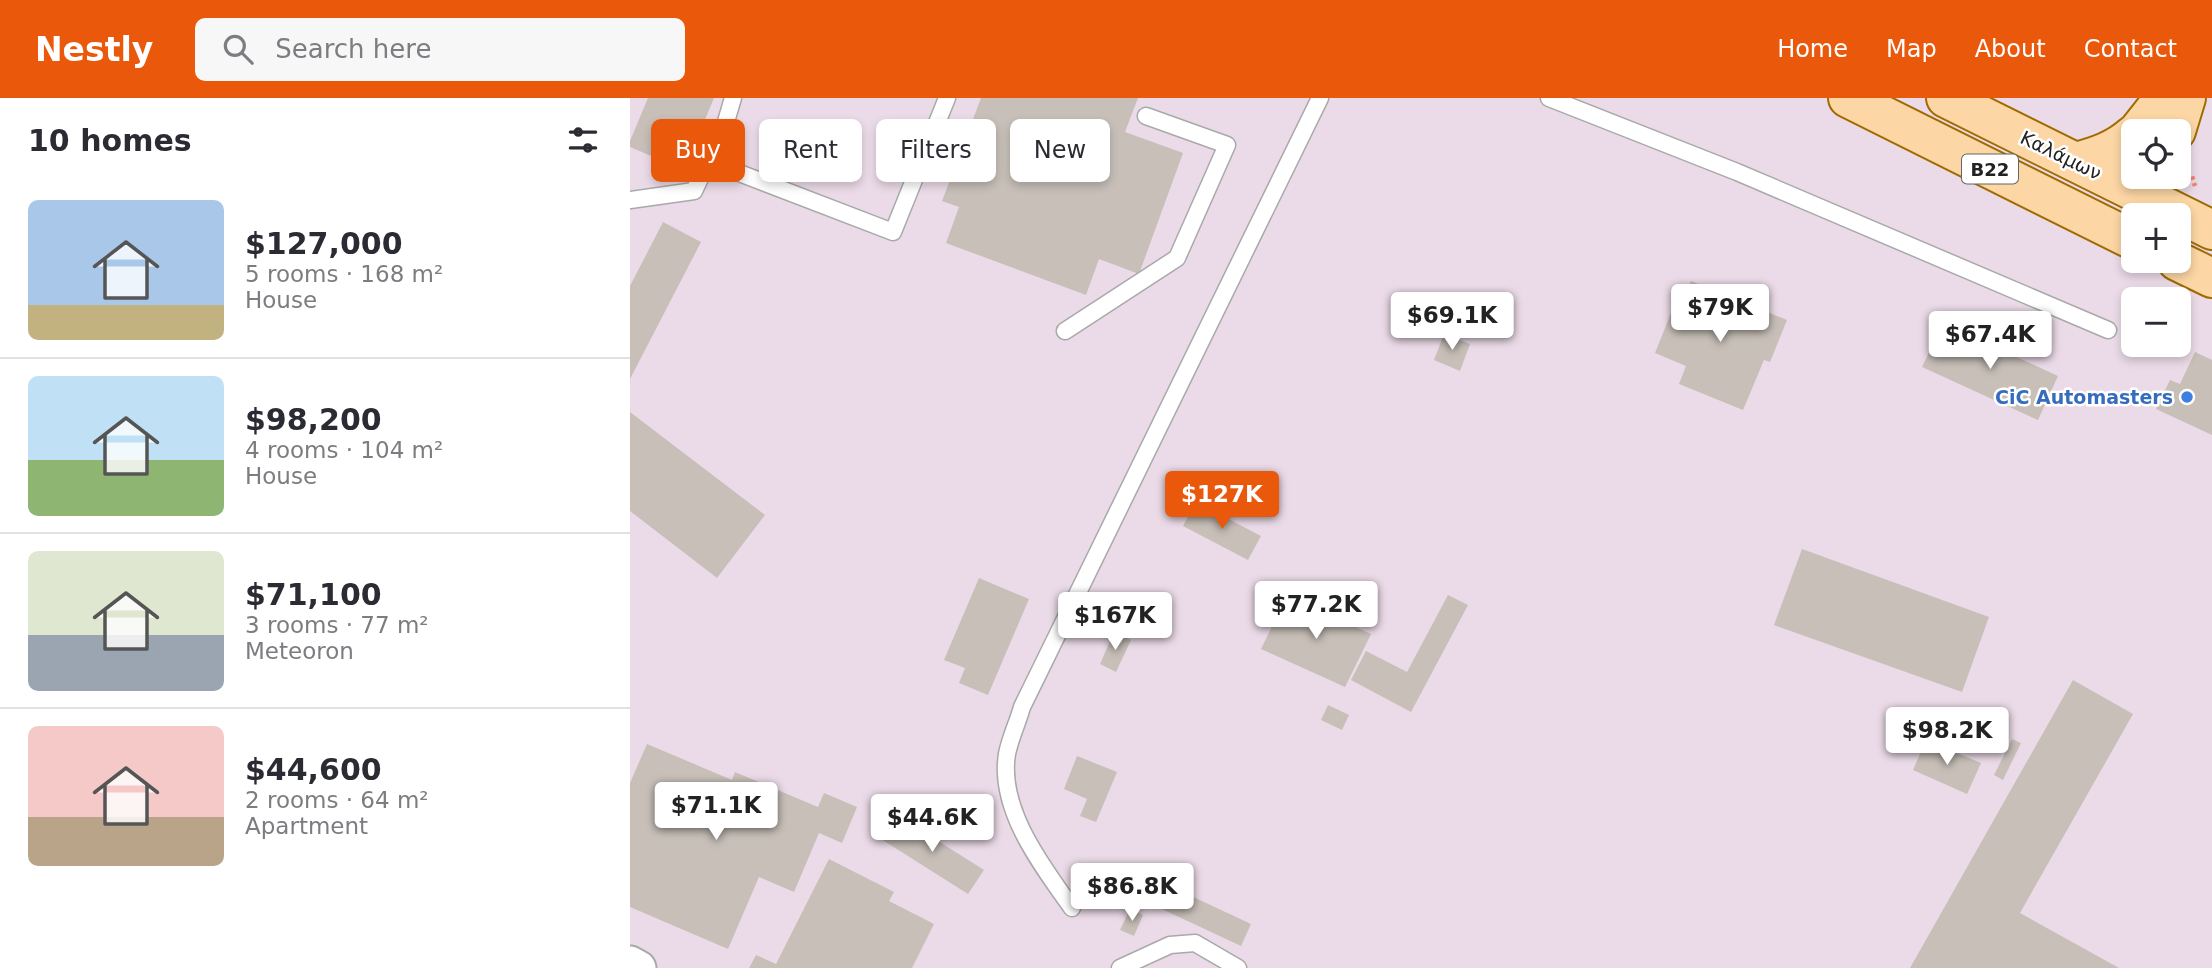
<!DOCTYPE html>
<meta charset="utf-8">
<style>
body{margin:0;font-family:"DejaVu Sans",sans-serif;background:#f7f7f7;color:#2b2b33;height:100vh;display:flex;flex-direction:column;font-size:26px;white-space:nowrap}
*{box-sizing:border-box;margin:0}
p{font-size:23px;color:#7c7c81}
.icon{flex:none;width:38px;height:38px;fill:none;stroke:currentColor;stroke-width:2;stroke-linecap:round;stroke-linejoin:round}
.map{position:relative;flex:1;overflow:hidden}
.panel{display:flex;flex-direction:column;background:#fff;width:630px}
.panel>*{flex:none}
.top-card{position:absolute;left:21px;top:21px;width:665px;height:63px;display:flex;gap:14px}
.buttons{position:absolute;left:1491px;top:21px;display:grid;gap:14px}
.buttons a{display:grid;place-items:center;width:70px;height:70px;border-radius:10px;background:#fff;box-shadow:0 4px 10px #0003;font-size:35px}
.price{position:absolute;translate:-50% -60px;padding:0 16px;border-radius:7px;background:#fff;color:#222;font-size:23px;line-height:46px;filter:drop-shadow(0 2px 4px #0008)}
.price::after{content:'';position:absolute;left:50%;top:42px;width:21px;height:16px;margin-left:-10px;background:inherit;clip-path:polygon(0 0,100% 0,50% 100%)}
.price.current{background:#ea580c;color:#fff}
ul{padding:0;list-style:none}
li{display:flex;align-items:center;gap:21px;height:175px;padding:0 28px}
li+li{border-top:2px solid #e1e1e2}
li span{display:grid;place-items:center;flex:none;width:196px;height:140px;border-radius:10px;color:#555}
li>.icon{margin-inline-start:auto}
span .icon{width:84px;height:84px;fill:#fffc;stroke-width:1}
li b{font-size:30px}
h2{display:flex;justify-content:space-between;align-items:center;height:84px;padding:0 28px;font-size:30px}
.pill{padding:0 24px;border-radius:10px;background:#fff;box-shadow:0 4px 10px #0003;font-size:24px;line-height:63px}
.pill.current{background:#ea580c;color:#fff}
header{display:flex;align-items:center;gap:42px;box-sizing:border-box;height:98px;padding:0 35px;background:#ea580c;color:#fff}
header strong{font-size:33px}
nav{display:flex;gap:38px;margin-inline-start:auto;font-size:24px}
.search{width:490px;height:63px;background:#f7f7f7;display:flex;align-items:center;gap:18px;box-sizing:border-box;padding:0 24px;border-radius:10px;color:#7c7c81;font-size:26px}
main{display:flex;flex:1;min-height:0}
.map>svg:first-child{display:block}
</style>
<header>
<strong>Nestly</strong>
<div class="search"><svg class="icon" aria-label="search" viewBox="0 0 24 24"><circle cx="10" cy="10" r="6"/><path d="M15 15l6 6"/></svg>Search here</div>
<nav><a>Home</a><a>Map</a><a>About</a><a>Contact</a></nav>
</header>
<main>
<section class="panel">
<h2>10 homes<svg class="icon" aria-label="filters" viewBox="0 0 24 24"><path d="M4 7h16M4 17h16"/><circle cx="9" cy="7" r="2"/><circle cx="15" cy="17" r="2"/></svg></h2>
<ul>
<li><span style="background:linear-gradient(#a9c7e8 75%,#c2b280 0)"><svg class="icon" aria-label="home" viewBox="0 0 24 24"><path d="M3 11l9-7 9 7M6 9v11h12V9"/></svg></span><div><b>$127,000</b><p>5 rooms · 168 m²</p><p>House</p></div></li>
<li><span style="background:linear-gradient(#bfe0f5 60%,#8fb573 0)"><svg class="icon" aria-label="home" viewBox="0 0 24 24"><path d="M3 11l9-7 9 7M6 9v11h12V9"/></svg></span><div><b>$98,200</b><p>4 rooms · 104 m²</p><p>House</p></div></li>
<li><span style="background:linear-gradient(#dfe7d0 60%,#9aa5b1 0)"><svg class="icon" aria-label="home" viewBox="0 0 24 24"><path d="M3 11l9-7 9 7M6 9v11h12V9"/></svg></span><div><b>$71,100</b><p>3 rooms · 77 m²</p><p>Meteoron</p></div></li>
<li><span style="background:linear-gradient(#f6c9c9 65%,#b9a48a 0)"><svg class="icon" aria-label="home" viewBox="0 0 24 24"><path d="M3 11l9-7 9 7M6 9v11h12V9"/></svg></span><div><b>$44,600</b><p>2 rooms · 64 m²</p><p>Apartment</p></div></li>
</ul>
</section>
<div class="map">
<svg width="1582" height="870" viewBox="0 0 1582 870">
<rect width="100%" height="100%" fill="#f2efe9"/>
<path fill="#ebdbe8" fill-rule="evenodd" d="M 0,0 L 1582,0 L 1582,870 L 0,870 ZM 1503,33 L 1549,33 L 1549,79 L 1503,79 ZM 1503,117 L 1549,117 L 1549,163 L 1503,163 ZM 1503,201 L 1549,201 L 1549,247 L 1503,247 Z"/>
<g fill="#c7bfb8">
<polygon points="18,0 84,0 54,72 0,49 0,43"/>
<polygon points="351,0 508,0 495,34 553,55 509,176 469,161 456,197 316,145 329,109 312,103"/>
<polygon points="33,124 71,144 0,281 0,188"/>
<polygon points="1061,183 1157,222 1140,264 1134,262 1113,312 1049,286 1056,268 1025,255 1041,215 1046,218"/>
<polygon points="1313,225 1428,278 1408,322 1292,269"/>
<polygon points="814,236 840,246 830,273 804,262"/>
<polygon points="1565,254 1582,262 1582,337 1526,311 1540,282 1550,286"/>
<polygon points="0,314 135,417 87,480 0,413"/>
<polygon points="566,404 631,438 618,462 553,428"/>
<polygon points="1172,451 1359,519 1332,594 1144,527"/>
<polygon points="349,480 399,501 358,597 329,585 335,570 314,562"/>
<polygon points="657,497 741,536 715,589 631,551"/>
<polygon points="818,497 838,507 781,614 721,582 736,553 777,574"/>
<polygon points="484,534 501,542 486,574 470,566"/>
<polygon points="1443,582 1503,616 1390,815 1489,870 1280,870"/>
<polygon points="698,607 719,617 712,632 691,622"/>
<polygon points="1382,641 1391,645 1373,682 1364,677"/>
<polygon points="1296,642 1351,665 1337,696 1283,672"/>
<polygon points="17,646 102,682 105,674 188,709 194,695 227,709 212,745 189,735 164,794 129,779 98,851 0,809 0,685"/>
<polygon points="447,658 487,674 466,724 450,718 457,701 434,691"/>
<polygon points="267,717 354,772 338,796 251,741"/>
<polygon points="199,761 264,794 259,803 304,826 282,870 119,870 126,857 146,866"/>
<polygon points="529,783 621,826 611,848 519,805"/>
<polygon points="500,811 513,817 504,838 490,832"/>
</g>
<g fill="none" stroke-linecap="round" stroke-linejoin="round">
<defs>
<g id="lane">
<polyline points="919,0 1107,74 1478,232"/>
<polyline points="78,63 263,134 317,0"/>
<polyline points="0,102 64,93 95,27 103,0"/>
<polyline points="435,233 547,160 597,47 516,18"/>
<path d="M 442,810 C 412,768 368,711 377,656 C 380,640 388,624 392,609 L 690,0"/>
<polyline points="490,870 540,847 565,845 608,870"/>
</g>
<polyline id="street" points="0,865 9,870"/>
<g id="primary">
<polyline points="1218,0 1503,142"/>
<polyline points="1316,0 1582,132"/>
<polyline points="1508,33 1534,0"/>
<polyline points="1546,33 1556,0"/>
<path d="M 1446,64 C 1468,58 1486,52 1503,37"/>
<polyline points="1547,163 1582,180"/>
</g>
</defs>
<use href="#lane" stroke="#a9a9a9" stroke-width="19"/>
<use href="#street" stroke="#a9a9a9" stroke-width="37"/>
<use href="#primary" stroke="#a06b00" stroke-width="42"/>
<polyline stroke="#fa8072" stroke-width="4.5" stroke-dasharray="3.5 3.5" stroke-linecap="butt" points="1549,74 1562,78 1565,88"/>
<use href="#lane" stroke="#fff" stroke-width="16"/>
<use href="#street" stroke="#fff" stroke-width="33"/>
<use href="#primary" stroke="#fcd6a4" stroke-width="38"/>
</g>
<circle fill="#3f7fe0" stroke="#fff" stroke-width="2.5" cx="1557" cy="299" r="7"/>
<g text-anchor="middle" dominant-baseline="central" stroke-width="5" stroke-linejoin="round" paint-order="stroke">
<rect fill="#fff" stroke="#646464" stroke-width="2" x="1332" y="56.5" width="56" height="29" rx="5"/>
<g font-size="18" font-weight="bold" fill="#222">
<text x="1360" y="71">B22</text>
</g>
<g font-size="19" fill="#222" stroke="#fff">
<text transform="translate(1431 57) rotate(26)">Καλάμων</text>
</g>
<g font-size="19" font-weight="bold" fill="#366cbe" stroke="#fff" text-anchor="end">
<text x="1543" y="299">CiC Automasters</text>
</g>
</g>
</svg>
<div class="buttons">
<a><svg class="icon" aria-label="locate" viewBox="0 0 24 24"><circle cx="12" cy="12" r="6"/><path d="M12 2v4M12 18v4M2 12h4M18 12h4"/></svg></a>
<a>+</a>
<a>−</a>
</div>
<b class="price" style="left:1090px;top:246px">$79K</b>
<b class="price" style="left:822px;top:254px">$69.1K</b>
<b class="price" style="left:1360px;top:273px">$67.4K</b>
<b class="price current" style="left:592px;top:433px">$127K</b>
<b class="price" style="left:686px;top:543px">$77.2K</b>
<b class="price" style="left:485px;top:554px">$167K</b>
<b class="price" style="left:1317px;top:669px">$98.2K</b>
<b class="price" style="left:86px;top:744px">$71.1K</b>
<b class="price" style="left:302px;top:756px">$44.6K</b>
<b class="price" style="left:502px;top:825px">$86.8K</b>
<div class="top-card">
<a class="pill current">Buy</a>
<a class="pill">Rent</a>
<a class="pill">Filters</a>
<a class="pill">New</a>
</div>
</div>
</main>
